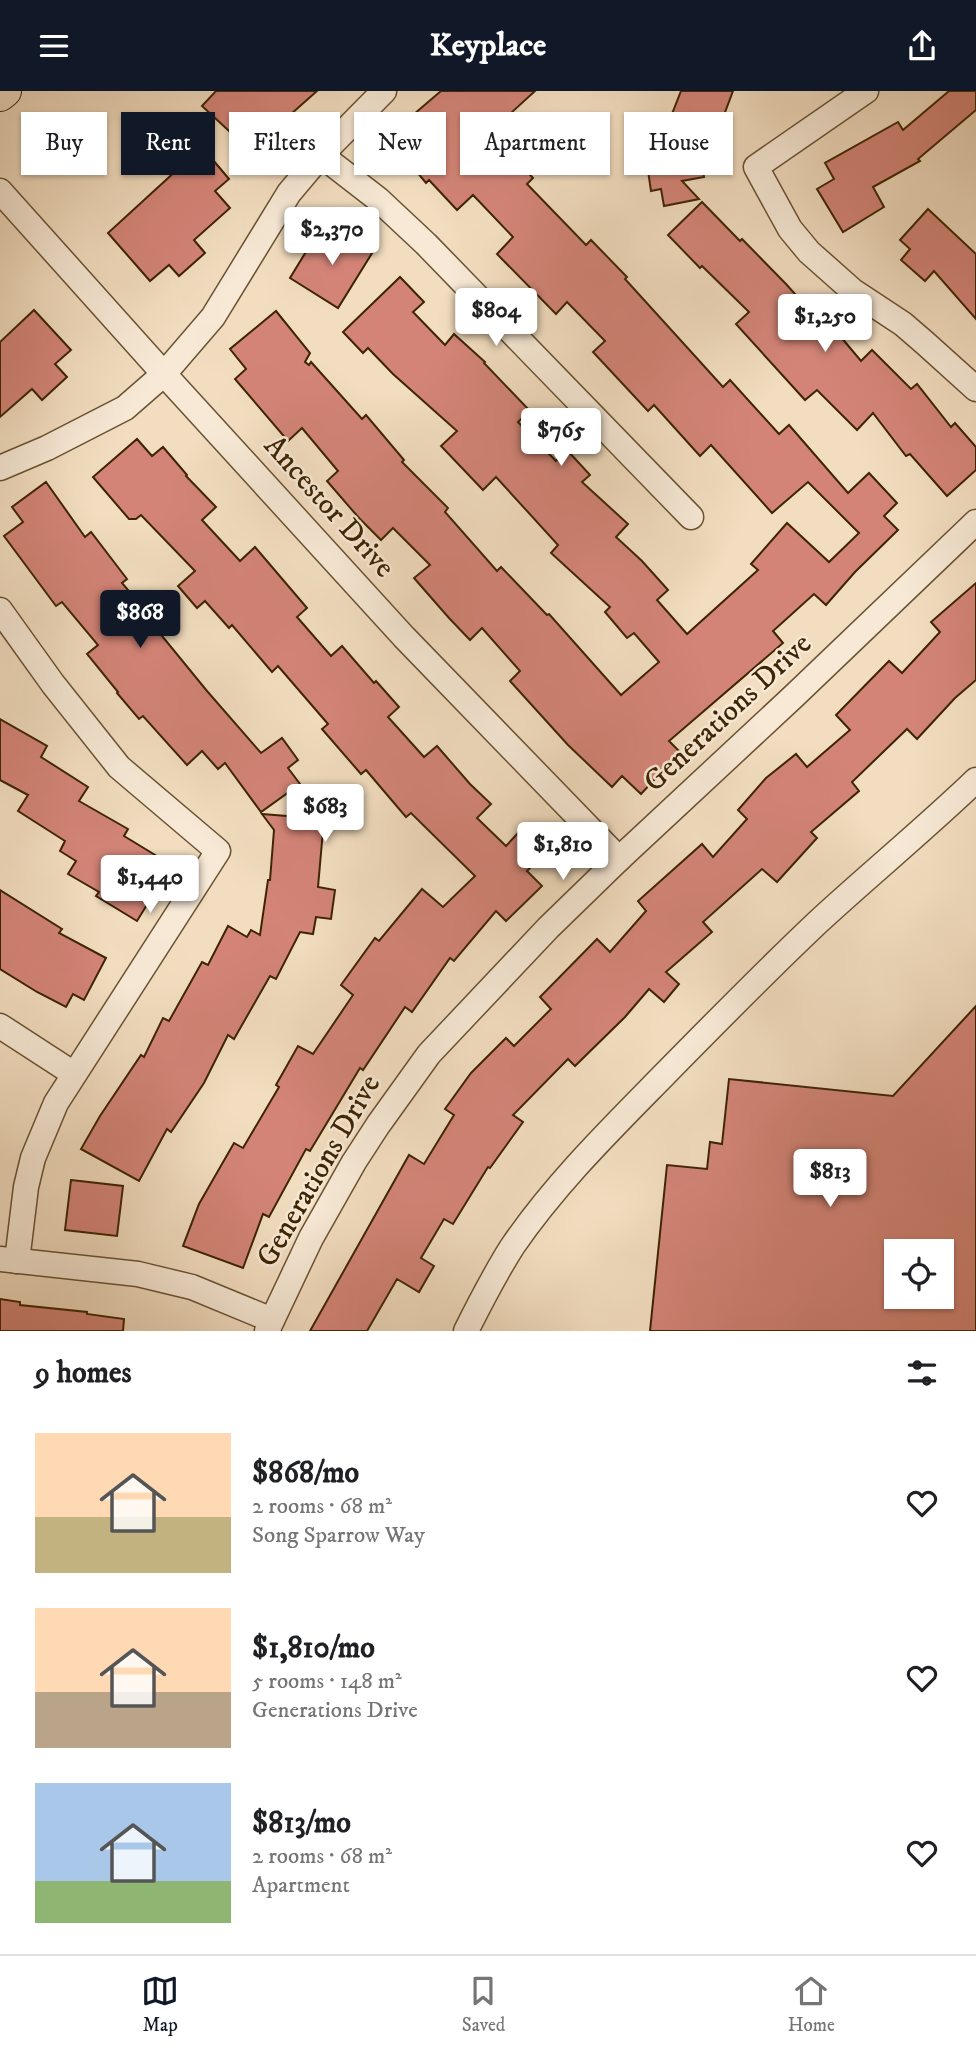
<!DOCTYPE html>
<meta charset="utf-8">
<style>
body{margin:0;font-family:"IM FELL DW Pica",serif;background:#f2f2f2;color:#202124;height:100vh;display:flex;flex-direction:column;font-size:26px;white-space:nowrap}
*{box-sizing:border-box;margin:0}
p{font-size:23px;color:#757577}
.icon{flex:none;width:38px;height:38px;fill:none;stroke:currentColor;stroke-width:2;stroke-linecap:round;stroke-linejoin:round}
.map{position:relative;height:1240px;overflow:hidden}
.details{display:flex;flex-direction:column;background:#fff;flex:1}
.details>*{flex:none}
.top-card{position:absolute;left:21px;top:21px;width:934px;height:63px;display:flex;gap:14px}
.buttons{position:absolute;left:884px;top:1148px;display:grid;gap:14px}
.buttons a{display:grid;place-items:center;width:70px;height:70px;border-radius:0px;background:#fff;box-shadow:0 2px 5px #0004;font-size:35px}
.price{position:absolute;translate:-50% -60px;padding:0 16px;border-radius:7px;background:#fff;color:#222;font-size:23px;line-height:46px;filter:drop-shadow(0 2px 4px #0008)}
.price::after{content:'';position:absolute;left:50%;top:42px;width:21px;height:16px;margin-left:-10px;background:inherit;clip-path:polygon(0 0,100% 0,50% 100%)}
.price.on{background:#111827;color:#fff}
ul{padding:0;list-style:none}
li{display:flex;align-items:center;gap:21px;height:175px;padding:0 35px}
li span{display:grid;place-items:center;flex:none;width:196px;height:140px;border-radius:0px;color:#555}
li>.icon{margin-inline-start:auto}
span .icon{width:84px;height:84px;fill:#fffc;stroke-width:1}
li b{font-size:30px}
h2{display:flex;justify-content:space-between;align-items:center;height:84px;padding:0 35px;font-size:30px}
.pill{padding:0 24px;border-radius:0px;background:#fff;box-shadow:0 2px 5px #0004;font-size:24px;line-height:63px}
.pill.on{background:#111827;color:#fff}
header{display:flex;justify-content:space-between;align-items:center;height:91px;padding:0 35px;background:#111827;color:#fff;font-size:32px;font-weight:700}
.tabs{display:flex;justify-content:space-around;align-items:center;height:98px;border-top:2px solid #e0e0e0;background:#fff;font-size:19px;color:#757577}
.tabs a{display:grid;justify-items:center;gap:4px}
.tabs .on{color:#111827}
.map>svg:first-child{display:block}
</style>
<header><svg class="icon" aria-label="menu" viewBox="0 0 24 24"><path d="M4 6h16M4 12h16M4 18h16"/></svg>Keyplace<svg class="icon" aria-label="share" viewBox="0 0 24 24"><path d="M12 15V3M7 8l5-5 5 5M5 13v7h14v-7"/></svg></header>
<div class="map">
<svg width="976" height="1240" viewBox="0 0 976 1240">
<rect width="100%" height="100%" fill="#f2ddc0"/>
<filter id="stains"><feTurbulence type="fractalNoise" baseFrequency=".00286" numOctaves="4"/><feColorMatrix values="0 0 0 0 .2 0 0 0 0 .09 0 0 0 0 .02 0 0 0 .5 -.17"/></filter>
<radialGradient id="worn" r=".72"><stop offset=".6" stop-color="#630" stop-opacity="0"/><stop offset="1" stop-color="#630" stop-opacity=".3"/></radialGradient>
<g fill="#d38477" stroke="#3d2402" stroke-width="2" fill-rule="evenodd">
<polygon points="216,0 317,0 273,39 276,42 255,64 202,15"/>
<polygon points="441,0 535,0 487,44 517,76 520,73 533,87 527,93 586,154 591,149 627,186 625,188 723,296 730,289 779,343 789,334 848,402 869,382 897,412 884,425 898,439 855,481 826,514 814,503 773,540 783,552 669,650 680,661 641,703 622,685 612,696 568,654 510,590 520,580 482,537 470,549 449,527 414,487 430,474 393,437 381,449 359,427 327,390 338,380 302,337 288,350 235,288 246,278 230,258 276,220 310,262 305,271 309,274 311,271 362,328 366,324 404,369 402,371 448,417 445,421 497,480 501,476 547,524 549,523 621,604 659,571 634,542 627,547 605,521 610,516 551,462 558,454 496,386 483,399 441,355 457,340 393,283 368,257 363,262 343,241 400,186 424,211 413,221 445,254 454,243 485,271 484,272 530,320 518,331 556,370 567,359 590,384 582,391 628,433 616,446 642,470 668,499 657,509 687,543 758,479 751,473 787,432 829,471 859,442 808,391 772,422 711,354 700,365 654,314 648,320 593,261 605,250 567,211 556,223 497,163 513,146 473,104 457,119 429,89 426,92 407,69 420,58 400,35"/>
<polygon points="681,0 733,0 718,40 672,23"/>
<polygon points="949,0 976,0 976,19 918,68 920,70 873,96 884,116 843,141 817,98 834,88 825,72 898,31 903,39"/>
<polygon points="202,56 229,88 215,100 230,117 194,149 205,162 179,185 169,174 150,190 108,142"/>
<polygon points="699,56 704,86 682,90 699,108 664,115 661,98 651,100 646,66 655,64 655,62 657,64"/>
<polygon points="702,111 740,150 742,148 786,193 820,231 825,227 861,270 872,259 911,298 917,293 951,336 955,332 976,356 976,379 947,405 910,363 906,365 873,322 857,339 817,299 805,309 736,233 749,221 702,175 700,177 668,144"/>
<polygon points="928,118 976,163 976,228 934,180 925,190 901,169 910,158 900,149"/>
<polygon points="318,141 342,155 349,143 374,159 338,217 290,187"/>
<polygon points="34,219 71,259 55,273 67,286 42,309 32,298 0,326 0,251"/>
<polygon points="137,348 152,365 163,356 187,384 186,385 216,416 202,429 240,470 255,456 307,517 297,526 331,565 342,555 374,592 376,590 399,616 388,626 424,666 437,655 470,693 491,713 477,727 506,755 518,742 541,766 527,780 542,795 506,830 496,820 454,870 450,867 412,921 405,916 363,979 360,977 310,1060 306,1058 269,1126 263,1123 243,1177 183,1155 199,1113 234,1052 243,1057 279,996 276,994 298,955 313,963 353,904 341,894 375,847 379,850 422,798 443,816 475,785 411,722 406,726 366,679 361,683 322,638 328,633 278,575 272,581 232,534 229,537 205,510 197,517 178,495 195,480 141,424 136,428 129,428 93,386"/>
<polygon points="46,391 85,446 91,441 127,488 122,492 165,543 162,545 207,600 261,662 282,647 298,669 288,677 300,693 261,721 225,672 218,678 202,660 187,674 143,625 139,628 117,602 118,601 87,563 98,554 62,511 56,515 4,445 23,431 12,416"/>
<polygon points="976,492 976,589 955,607 917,648 907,638 852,691 859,700 811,741 817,747 777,791 762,778 703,831 712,841 666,881 679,893 664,911 649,898 625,926 575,975 568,968 513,1024 523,1031 490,1077 488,1076 453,1133 444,1128 421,1167 434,1175 419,1201 397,1188 367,1240 310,1240 409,1064 424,1073 454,1024 445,1018 471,982 506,947 514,955 551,918 540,906 597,848 610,861 646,820 638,810 702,753 713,766 747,728 738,719 766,687 796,663 807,676 850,639 836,624 889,570 902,582 940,541 931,531"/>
<polygon points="0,628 47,655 41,666 88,696 79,710 128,738 124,745 165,770 155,787 161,791 137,830 96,805 99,801 68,783 76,770 60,760 65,750 18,720 28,704 0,689"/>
<polygon points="262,723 324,728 318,796 335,799 331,828 316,826 313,843 300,841 276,888 270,885 234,948 228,944 204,992 171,1041 167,1038 139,1090 81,1058 100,1025 141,964 144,966 163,927 169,930 202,871 208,874 228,835 247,846 251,839 260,844 268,789 270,789 274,739"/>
<polygon points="0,799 62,838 59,842 106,867 84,909 73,903 66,916 37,901 0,878"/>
<path d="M 976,915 L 976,1240 L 650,1240 L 667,1074 L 707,1078 L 710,1051 L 722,1053 L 729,988 L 893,1005 ZM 896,1160 L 942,1160 L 942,1206 L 896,1206 Z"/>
<polygon points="71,1089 123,1095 117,1145 65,1139"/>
<polygon points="0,1208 20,1211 20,1214 87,1221 87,1223 124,1228 123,1240 0,1240"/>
</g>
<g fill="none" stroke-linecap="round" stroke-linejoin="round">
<defs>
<g id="minor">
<polyline points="866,0 756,76 790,138 809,161 853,200 903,233 925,252 976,298"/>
<polyline points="321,64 379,109 426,153 691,426"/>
<polyline points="0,100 164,283 404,546 619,768"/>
<polyline points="0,377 47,357 125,317 164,283 213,226 289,102 321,64 384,0"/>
<polyline points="0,519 53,593 119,676 218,760 56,1012 33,1067 26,1096 17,1170"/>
<polyline points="0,935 74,983"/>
<polyline points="0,1168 138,1183 192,1196 272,1229"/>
<polyline points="267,1240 311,1147 354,1071 378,1034 429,963 548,837 619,768 794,605 976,431"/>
<path d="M 466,1240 C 480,1212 495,1183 512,1156 C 555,1093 610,1039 663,985 C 714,933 765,881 818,831 C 870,783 925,738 976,689"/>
</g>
<polyline id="major" points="0,4 5,0"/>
</defs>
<use href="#minor" stroke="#6a5232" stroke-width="27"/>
<use href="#major" stroke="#3d2402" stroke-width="34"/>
<use href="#minor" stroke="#f7e9d6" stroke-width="24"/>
<use href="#major" stroke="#f2ddc0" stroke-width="32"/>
</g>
<g text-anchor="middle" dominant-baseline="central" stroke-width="5" stroke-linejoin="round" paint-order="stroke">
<g font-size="30" fill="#3d2402" stroke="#f7e9d6">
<text transform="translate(329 416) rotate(48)">Ancestor Drive</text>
<text transform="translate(728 622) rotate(-43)">Generations Drive</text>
<text transform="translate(319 1080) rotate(-60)">Generations Drive</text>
</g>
</g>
<rect width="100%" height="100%" filter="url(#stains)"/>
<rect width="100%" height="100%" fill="url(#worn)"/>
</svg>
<div class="buttons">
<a><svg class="icon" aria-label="locate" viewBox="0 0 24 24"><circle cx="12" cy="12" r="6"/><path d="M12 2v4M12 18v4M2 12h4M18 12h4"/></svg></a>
</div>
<b class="price" style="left:332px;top:176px">$2,370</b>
<b class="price" style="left:496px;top:257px">$804</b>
<b class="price" style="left:825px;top:263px">$1,250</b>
<b class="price" style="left:561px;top:377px">$765</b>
<b class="price on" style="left:140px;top:559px">$868</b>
<b class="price" style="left:325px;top:753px">$683</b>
<b class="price" style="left:563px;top:791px">$1,810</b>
<b class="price" style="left:150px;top:824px">$1,440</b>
<b class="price" style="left:830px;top:1118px">$813</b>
<div class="top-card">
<a class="pill">Buy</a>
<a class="pill on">Rent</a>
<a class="pill">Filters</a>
<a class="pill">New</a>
<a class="pill">Apartment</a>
<a class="pill">House</a>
</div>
</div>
<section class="details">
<h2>9 homes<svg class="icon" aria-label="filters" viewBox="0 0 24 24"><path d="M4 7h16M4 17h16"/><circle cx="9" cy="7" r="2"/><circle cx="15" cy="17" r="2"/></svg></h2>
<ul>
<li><span style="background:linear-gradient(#ffd9b3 60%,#c2b280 0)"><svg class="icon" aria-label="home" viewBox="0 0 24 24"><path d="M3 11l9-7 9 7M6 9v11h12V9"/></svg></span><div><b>$868/mo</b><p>2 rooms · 68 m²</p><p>Song Sparrow Way</p></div><svg class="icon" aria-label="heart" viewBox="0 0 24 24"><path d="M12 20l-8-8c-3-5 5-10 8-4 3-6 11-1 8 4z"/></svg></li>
<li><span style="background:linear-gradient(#ffd9b3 60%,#b9a48a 0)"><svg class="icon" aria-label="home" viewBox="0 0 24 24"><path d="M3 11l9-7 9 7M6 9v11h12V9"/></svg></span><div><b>$1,810/mo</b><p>5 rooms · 148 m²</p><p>Generations Drive</p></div><svg class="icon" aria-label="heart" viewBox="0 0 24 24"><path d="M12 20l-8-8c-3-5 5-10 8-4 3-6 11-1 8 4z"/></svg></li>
<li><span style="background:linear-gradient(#a9c7e8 70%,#8fb573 0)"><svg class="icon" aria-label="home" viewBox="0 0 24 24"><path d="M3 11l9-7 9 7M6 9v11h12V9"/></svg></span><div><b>$813/mo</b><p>2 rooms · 68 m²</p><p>Apartment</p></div><svg class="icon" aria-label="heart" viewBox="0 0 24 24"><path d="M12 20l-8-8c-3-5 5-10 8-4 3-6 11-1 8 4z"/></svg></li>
</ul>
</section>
<nav class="tabs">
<a class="on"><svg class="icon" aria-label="map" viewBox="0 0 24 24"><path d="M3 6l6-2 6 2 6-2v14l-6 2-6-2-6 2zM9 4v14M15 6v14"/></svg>Map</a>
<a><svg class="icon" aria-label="saved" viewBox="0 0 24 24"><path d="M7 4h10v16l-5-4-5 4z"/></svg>Saved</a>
<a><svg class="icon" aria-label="home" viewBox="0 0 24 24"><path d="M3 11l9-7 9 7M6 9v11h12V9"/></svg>Home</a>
</nav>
